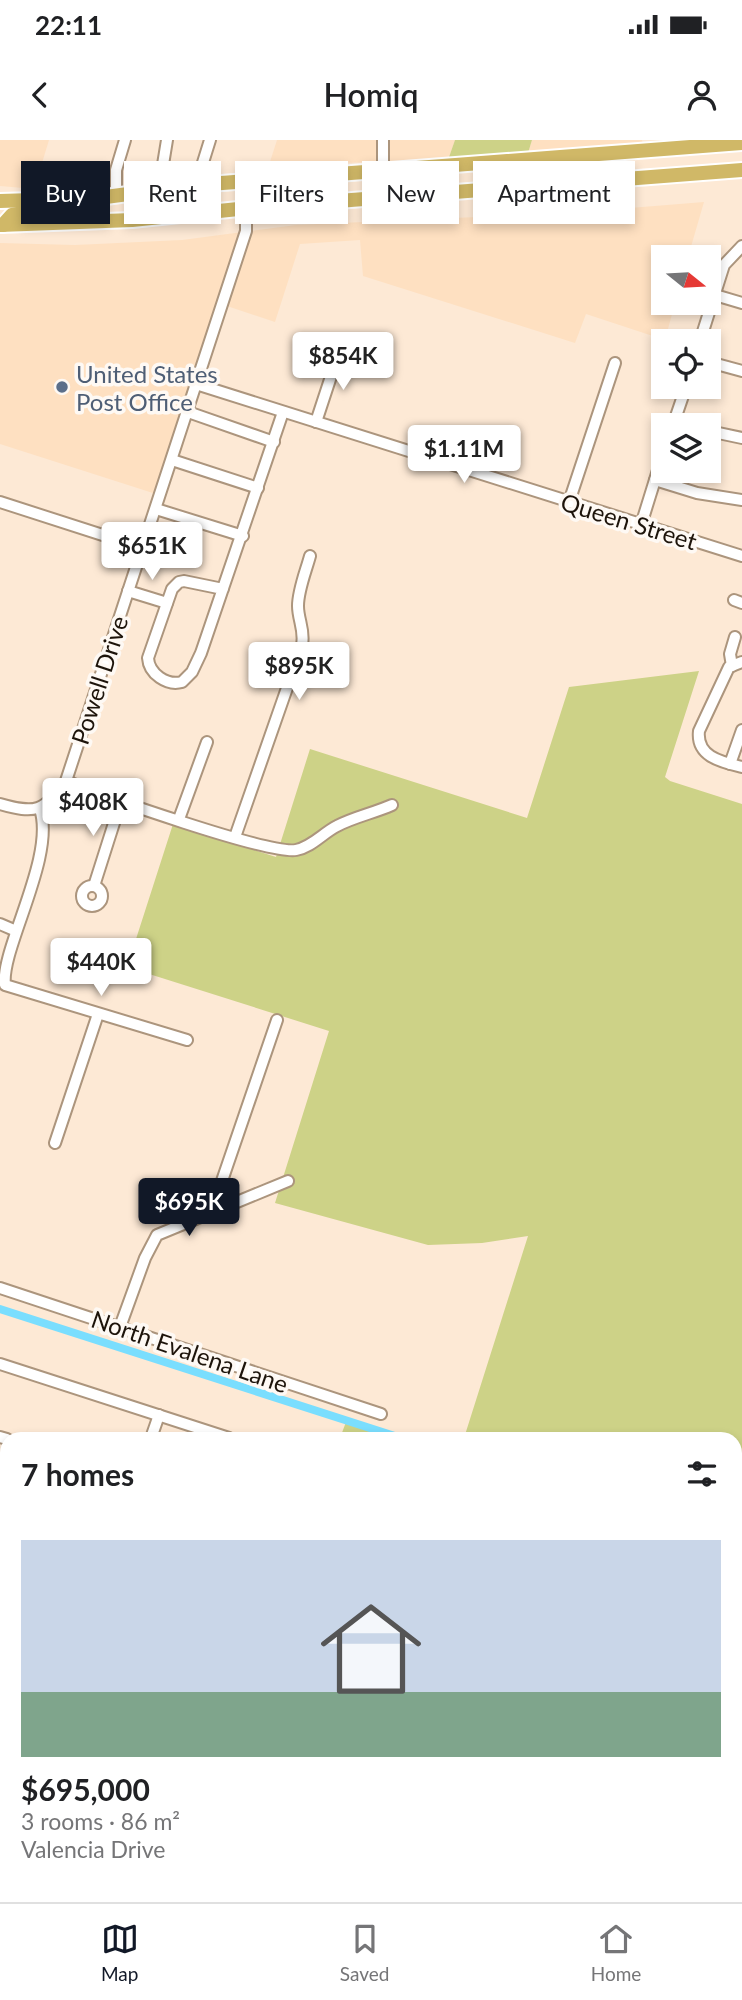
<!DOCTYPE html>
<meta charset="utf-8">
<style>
body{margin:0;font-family:Lato,sans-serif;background:#f6f6f6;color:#202124;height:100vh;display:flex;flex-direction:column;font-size:26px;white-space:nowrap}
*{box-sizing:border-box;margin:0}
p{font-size:23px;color:#757577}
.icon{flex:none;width:38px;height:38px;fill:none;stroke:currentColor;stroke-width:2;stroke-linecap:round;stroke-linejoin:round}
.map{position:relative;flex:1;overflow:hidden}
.side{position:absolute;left:0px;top:1292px;width:742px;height:471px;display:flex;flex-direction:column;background:#fff;border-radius:21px 21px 0 0;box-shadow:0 4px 10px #0003}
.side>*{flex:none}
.hud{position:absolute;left:21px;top:21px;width:700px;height:63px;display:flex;gap:14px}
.needle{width:46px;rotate:108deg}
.buttons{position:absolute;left:651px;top:105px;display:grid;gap:14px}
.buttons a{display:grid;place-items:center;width:70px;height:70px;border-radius:0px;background:#fff;box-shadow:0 4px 10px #0003;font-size:35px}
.price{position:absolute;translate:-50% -60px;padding:0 16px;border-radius:7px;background:#fff;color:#222;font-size:23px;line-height:46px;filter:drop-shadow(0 2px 4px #0008)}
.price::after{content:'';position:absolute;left:50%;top:42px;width:21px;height:16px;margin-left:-10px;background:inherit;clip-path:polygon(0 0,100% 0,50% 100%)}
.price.active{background:#111827;color:#fff}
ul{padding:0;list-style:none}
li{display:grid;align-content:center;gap:14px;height:371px;padding:0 21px}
li span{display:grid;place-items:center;height:217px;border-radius:0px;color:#555}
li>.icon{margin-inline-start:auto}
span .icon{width:126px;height:126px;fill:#fffc;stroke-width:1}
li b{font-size:30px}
h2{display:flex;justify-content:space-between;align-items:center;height:84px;padding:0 21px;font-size:30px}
.tag{padding:0 24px;border-radius:0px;background:#fff;box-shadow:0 4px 10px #0003;font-size:24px;line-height:63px}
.tag.active{background:#111827;color:#fff}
.status{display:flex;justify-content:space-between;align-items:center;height:49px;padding:0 35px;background:#fff;direction:ltr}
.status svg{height:19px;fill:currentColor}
header{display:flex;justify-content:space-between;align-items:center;height:91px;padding:0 21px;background:#fff;font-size:32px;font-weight:600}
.menu{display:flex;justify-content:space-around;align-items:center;height:98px;border-top:2px solid #e0e0e0;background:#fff;font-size:19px;color:#757577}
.menu a{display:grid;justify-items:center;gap:4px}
.menu .active{color:#111827}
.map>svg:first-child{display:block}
</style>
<div class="status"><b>22:11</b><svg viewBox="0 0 49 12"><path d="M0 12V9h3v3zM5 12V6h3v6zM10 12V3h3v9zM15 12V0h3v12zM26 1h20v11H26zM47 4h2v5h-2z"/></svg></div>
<header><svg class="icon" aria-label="back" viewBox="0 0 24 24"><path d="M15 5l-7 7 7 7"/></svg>Homiq<svg class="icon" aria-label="person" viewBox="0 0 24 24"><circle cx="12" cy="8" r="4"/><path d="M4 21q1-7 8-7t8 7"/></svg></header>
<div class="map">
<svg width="742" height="1762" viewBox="0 0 742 1762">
<rect width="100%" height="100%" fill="#fde9d5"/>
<g fill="#fee0c1">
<polygon points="0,0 49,0 34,49 0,46"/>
<polygon points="277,0 455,0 448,20 269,25"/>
<polygon points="532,0 642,0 643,7 528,13"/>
<polygon points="704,62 688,117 663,117 663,163 675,163 665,200 586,174 575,203 363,136 360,100 300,104 275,182 224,165 156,354 0,304 0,103 75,105 182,100 296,85 568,73"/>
</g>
<g fill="#cdd287">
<polygon points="455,0 532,0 528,13 448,20"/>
<polygon points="699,531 665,637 670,641 742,664 742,1508 735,1529 735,1298 464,1298 528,1096 482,1103 428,1105 275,1063 329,891 127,827 173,684 276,717 310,609 527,678 569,547"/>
<polygon points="346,1282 396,1298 340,1298"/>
<polygon points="185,1755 662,1755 659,1762 183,1762"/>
</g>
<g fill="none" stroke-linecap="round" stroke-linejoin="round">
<g stroke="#7adefe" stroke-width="8">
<polyline points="0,1169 401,1298"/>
<polyline points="735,1373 742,1374"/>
</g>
<defs>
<g id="minor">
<polyline points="383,32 383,0"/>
<polyline points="196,45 210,0"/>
<polyline points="159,49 167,0"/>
<polyline points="116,55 116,30 125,0"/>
<polyline points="715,155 742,163"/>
<polyline points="700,201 724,125 742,106"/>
<polyline points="318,205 354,217"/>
<polyline points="709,222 742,231"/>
<polyline points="196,244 742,416"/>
<polyline points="188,272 274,302"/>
<polyline points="675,280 690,285"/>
<polyline points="316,282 339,212"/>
<polyline points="673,285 686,247"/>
<polyline points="709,291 742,298"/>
<polyline points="172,320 258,348"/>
<polyline points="655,340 697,353 742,360"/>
<polyline points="0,362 143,408"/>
<polyline points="569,362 615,223"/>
<polyline points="156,369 243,396"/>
<polyline points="641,385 663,314"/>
<path d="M 223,449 L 184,441 L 179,442 L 172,449 L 148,518 C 149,534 167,546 182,542 L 192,532 L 201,513 L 283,272"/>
<polyline points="128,451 167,463"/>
<polyline points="734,460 742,463"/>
<path d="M 742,522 L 729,527 L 699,591 C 696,617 722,622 742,627"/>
<polyline points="732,526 730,514 735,497"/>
<polyline points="730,624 742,590"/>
<path d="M 66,641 C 100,655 270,715 296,710 C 312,707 323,693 337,686 C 354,677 374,673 392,665"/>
<path d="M 0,664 C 35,674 44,672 66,641 L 246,91 L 246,42"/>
<path d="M 40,669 C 56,717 0,810 5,845 L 187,900"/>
<polyline points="179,679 207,602"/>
<path d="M 235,697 L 302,505 C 305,490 298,480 298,466 C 298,450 306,431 310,416"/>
<polyline points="94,746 121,661"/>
<circle cx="92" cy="756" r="10"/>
<polyline points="0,784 14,790"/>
<polyline points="55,1003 98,874"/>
<polyline points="211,1073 277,880"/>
<polyline points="0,1148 381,1274"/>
<polyline points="120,1187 145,1118 157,1095 288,1041"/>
<polyline points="0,1224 229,1298"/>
<polyline points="0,1297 7,1299"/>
<polyline points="151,1298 159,1275"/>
<polyline points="0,1370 7,1372"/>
<polyline points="0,1443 7,1445"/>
<polyline points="0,1516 7,1518"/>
<polyline points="0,1589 7,1591"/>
<polyline points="735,1680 742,1658"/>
<polyline points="0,1700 7,1701"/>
<polyline points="0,1753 7,1730"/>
<polyline points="143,1755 144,1762"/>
<polyline points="717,1755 731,1762"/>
<polyline points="72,1762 74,1755"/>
</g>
<g id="major">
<polyline points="0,61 98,58 196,45 742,3"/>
<polyline points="0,85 132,80 248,68 742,30"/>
<polyline points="3,85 12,75 66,65"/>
</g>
</defs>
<use href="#minor" stroke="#ac957d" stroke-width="14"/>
<use href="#major" stroke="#fff" stroke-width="18"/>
<use href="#minor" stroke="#fff" stroke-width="10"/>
<use href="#major" stroke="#d0b867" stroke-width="14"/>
</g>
<circle fill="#5c6f8a" stroke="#fef9f4" stroke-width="2.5" cx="62" cy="247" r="7"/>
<g text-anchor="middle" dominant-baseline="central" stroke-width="7" stroke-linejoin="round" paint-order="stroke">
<g font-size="24" fill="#4e5e75" stroke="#fef9f4" text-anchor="start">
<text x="76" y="233">United States<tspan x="76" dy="28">Post Office</tspan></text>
</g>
<g font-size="24" fill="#1d140b" stroke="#fef9f4">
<text transform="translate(629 381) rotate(17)">Queen Street</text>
<text transform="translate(99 540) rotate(-72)">Powell Drive</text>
<text transform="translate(190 1211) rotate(19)">North Evalena Lane</text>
</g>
</g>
</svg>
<div class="buttons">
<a><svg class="needle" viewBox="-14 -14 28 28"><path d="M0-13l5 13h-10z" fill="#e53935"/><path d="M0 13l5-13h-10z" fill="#757577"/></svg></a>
<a><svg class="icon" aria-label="locate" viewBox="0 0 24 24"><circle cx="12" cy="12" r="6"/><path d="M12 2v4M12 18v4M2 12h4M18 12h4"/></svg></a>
<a><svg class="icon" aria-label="layers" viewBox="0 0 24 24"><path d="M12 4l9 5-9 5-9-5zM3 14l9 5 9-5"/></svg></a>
</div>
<b class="price" style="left:343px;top:252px">$854K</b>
<b class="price" style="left:464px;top:345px">$1.11M</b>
<b class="price" style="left:152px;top:442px">$651K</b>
<b class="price" style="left:299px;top:562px">$895K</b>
<b class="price" style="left:93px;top:698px">$408K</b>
<b class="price" style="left:101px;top:858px">$440K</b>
<b class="price active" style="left:189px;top:1098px">$695K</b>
<div class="hud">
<a class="tag active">Buy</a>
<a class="tag">Rent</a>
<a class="tag">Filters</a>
<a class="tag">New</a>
<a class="tag">Apartment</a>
</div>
<section class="side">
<h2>7 homes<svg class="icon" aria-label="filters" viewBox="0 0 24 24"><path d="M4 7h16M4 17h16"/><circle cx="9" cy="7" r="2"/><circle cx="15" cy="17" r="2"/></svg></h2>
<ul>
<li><span style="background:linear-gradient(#c9d6e8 70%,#7fa58c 0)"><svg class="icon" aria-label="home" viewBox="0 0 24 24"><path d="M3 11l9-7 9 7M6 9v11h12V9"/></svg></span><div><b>$695,000</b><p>3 rooms · 86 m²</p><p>Valencia Drive</p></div></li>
</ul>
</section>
</div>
<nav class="menu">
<a class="active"><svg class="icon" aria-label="map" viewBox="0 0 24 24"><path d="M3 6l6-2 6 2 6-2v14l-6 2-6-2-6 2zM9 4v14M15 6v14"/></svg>Map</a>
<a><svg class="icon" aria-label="saved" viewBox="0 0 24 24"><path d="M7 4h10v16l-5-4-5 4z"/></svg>Saved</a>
<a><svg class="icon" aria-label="home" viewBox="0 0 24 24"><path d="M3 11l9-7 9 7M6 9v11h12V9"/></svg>Home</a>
</nav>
